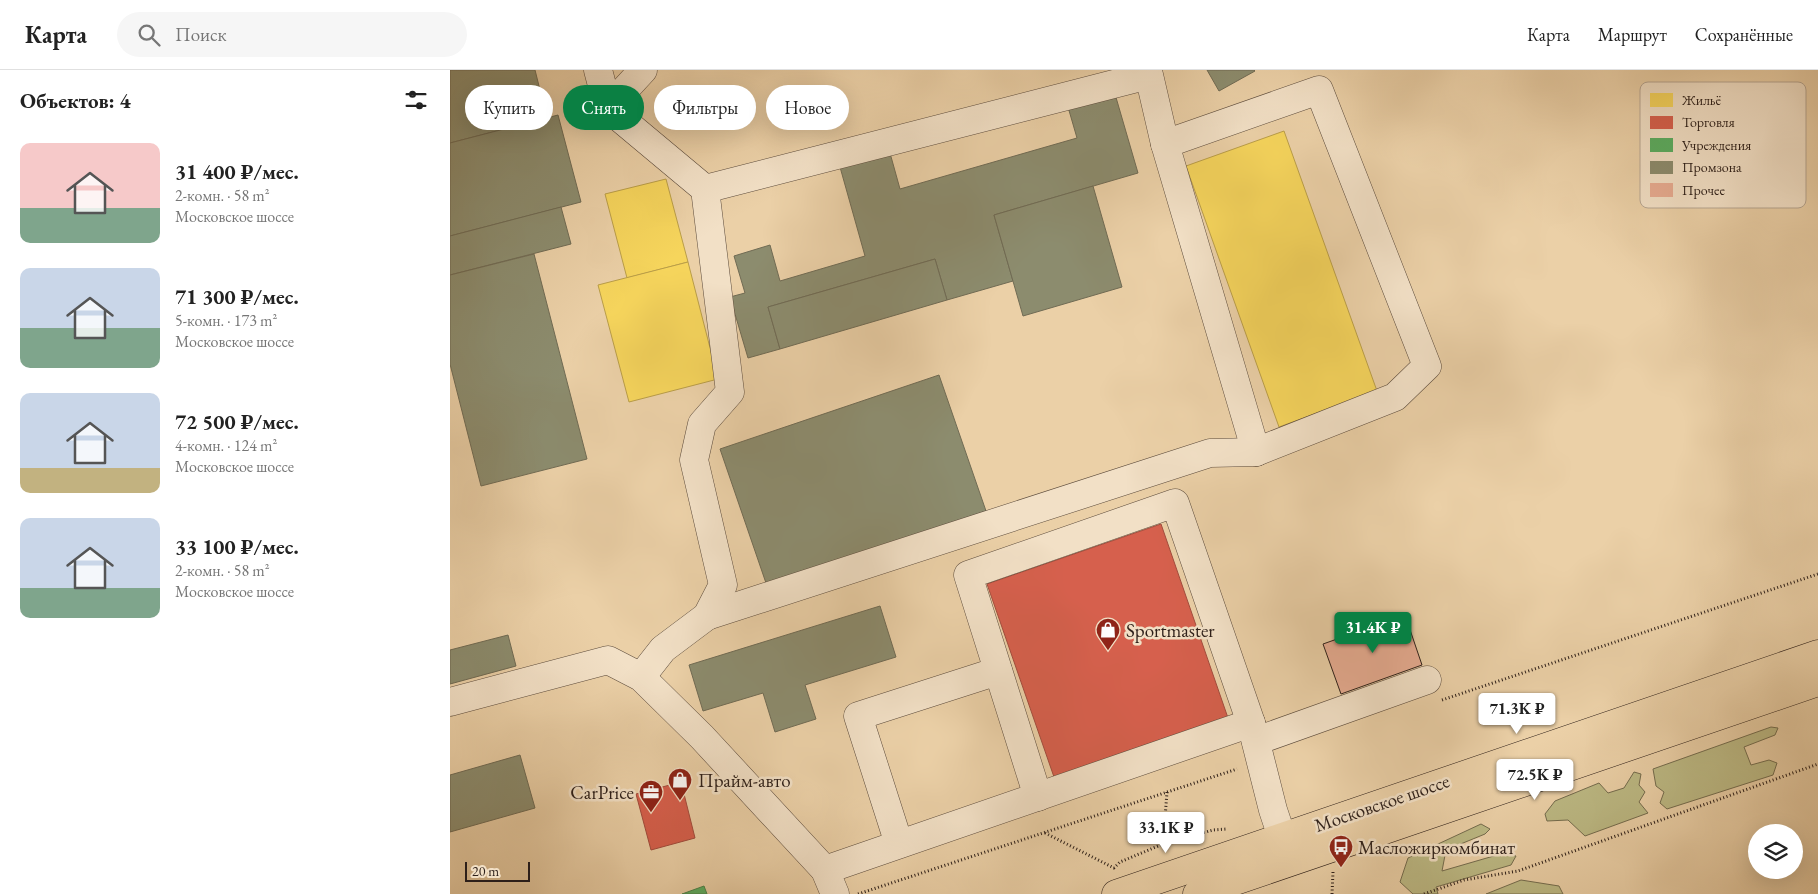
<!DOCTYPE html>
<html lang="ru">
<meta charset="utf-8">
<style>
body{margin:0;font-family:"EB Garamond",serif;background:#f6f6f6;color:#222;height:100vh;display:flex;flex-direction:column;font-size:19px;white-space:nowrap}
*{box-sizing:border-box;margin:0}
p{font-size:16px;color:#767676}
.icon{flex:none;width:28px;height:28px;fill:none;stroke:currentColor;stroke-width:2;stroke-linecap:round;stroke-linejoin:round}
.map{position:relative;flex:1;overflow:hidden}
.side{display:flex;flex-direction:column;background:#fff;width:450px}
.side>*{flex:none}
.top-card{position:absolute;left:15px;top:15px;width:475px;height:45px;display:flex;gap:10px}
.controls{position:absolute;left:1298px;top:754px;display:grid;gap:10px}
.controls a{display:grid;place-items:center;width:55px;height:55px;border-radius:50%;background:#fff;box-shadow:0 5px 20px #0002;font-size:25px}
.scale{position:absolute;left:15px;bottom:12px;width:65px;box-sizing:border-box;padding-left:5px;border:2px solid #2d1f19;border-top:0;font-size:14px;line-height:18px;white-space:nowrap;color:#2d1f19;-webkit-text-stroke:4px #f2e0c6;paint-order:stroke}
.price{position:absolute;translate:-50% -42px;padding:0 11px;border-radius:5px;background:#fff;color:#222;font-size:16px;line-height:32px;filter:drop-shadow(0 1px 2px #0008)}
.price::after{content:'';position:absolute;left:50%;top:30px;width:15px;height:11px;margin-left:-8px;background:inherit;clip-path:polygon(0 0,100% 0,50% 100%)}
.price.current{background:#0b8043;color:#fff}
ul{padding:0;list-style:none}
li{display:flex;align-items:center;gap:15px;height:125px;padding:0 20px}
li span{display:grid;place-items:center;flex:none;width:140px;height:100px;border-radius:10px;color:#555}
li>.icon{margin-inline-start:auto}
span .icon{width:60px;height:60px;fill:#fffc;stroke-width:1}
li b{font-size:21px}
h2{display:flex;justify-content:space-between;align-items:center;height:60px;padding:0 20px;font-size:21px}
.chip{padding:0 18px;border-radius:22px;background:#fff;box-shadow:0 5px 20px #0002;font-size:18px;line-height:45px}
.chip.current{background:#0b8043;color:#fff}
header{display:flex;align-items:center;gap:30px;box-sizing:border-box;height:70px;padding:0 25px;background:#fff;border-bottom:1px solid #e0e0e0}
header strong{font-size:24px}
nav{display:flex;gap:28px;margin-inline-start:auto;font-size:18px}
.search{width:350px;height:45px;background:#f6f6f6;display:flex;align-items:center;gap:12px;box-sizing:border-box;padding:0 18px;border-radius:28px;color:#767676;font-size:19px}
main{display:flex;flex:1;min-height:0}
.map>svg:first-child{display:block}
</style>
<header>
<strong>Карта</strong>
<div class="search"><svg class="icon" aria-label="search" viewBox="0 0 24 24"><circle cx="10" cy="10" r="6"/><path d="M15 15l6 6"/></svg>Поиск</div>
<nav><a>Карта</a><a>Маршрут</a><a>Сохранённые</a></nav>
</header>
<main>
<section class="side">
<h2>Объектов: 4<svg class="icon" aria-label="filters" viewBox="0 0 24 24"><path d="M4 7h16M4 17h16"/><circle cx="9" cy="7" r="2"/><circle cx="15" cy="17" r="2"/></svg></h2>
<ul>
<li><span style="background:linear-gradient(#f6c9c9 65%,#7fa58c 0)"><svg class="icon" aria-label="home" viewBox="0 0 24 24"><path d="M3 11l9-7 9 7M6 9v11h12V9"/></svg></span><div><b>31 400 ₽/мес.</b><p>2-комн. · 58 m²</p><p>Московское шоссе</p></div></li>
<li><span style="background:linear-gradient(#c9d6e8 60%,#7fa58c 0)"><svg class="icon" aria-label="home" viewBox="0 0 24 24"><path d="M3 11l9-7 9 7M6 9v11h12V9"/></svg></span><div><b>71 300 ₽/мес.</b><p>5-комн. · 173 m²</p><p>Московское шоссе</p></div></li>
<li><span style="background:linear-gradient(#c9d6e8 75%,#c2b280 0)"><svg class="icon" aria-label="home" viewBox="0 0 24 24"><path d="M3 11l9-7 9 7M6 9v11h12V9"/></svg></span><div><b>72 500 ₽/мес.</b><p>4-комн. · 124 m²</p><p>Московское шоссе</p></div></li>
<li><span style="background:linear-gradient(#c9d6e8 70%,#7fa58c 0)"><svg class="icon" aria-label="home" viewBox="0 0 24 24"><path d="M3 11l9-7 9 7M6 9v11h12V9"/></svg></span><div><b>33 100 ₽/мес.</b><p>2-комн. · 58 m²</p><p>Московское шоссе</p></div></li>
</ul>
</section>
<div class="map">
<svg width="1368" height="824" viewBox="0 0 1368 824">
<rect width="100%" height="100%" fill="#ebd0a7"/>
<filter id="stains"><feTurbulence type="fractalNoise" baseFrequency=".004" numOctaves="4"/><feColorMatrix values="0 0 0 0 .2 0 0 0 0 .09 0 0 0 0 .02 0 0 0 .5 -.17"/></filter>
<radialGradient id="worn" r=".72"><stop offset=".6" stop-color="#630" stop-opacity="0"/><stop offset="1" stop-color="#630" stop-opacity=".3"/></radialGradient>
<g fill="#bcb984" stroke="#746c4e">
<polygon points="1321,657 1328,658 1325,665 1294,677 1301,695 1319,690 1327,693 1323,705 1217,739 1210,733 1214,722 1206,716 1203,699"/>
<polygon points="1184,702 1191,704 1189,715 1195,722 1189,732 1198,743 1135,766 1118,750 1097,751 1095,744 1105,731 1149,713 1158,723 1174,718"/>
<polygon points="1031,754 1040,759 1035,764 996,780 992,801 1054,783 1066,786 1061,795 986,817 988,824 963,824 950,812 958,788"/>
<polygon points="1071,810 1109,816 1113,824 1036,824"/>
</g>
<g fill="#f6d55c" stroke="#ba9e48">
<polygon points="834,61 927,321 829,357 736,96"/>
<polygon points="216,109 238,192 177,208 155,124"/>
<polygon points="238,192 268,309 179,332 148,215"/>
</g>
<g fill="#d6604d" stroke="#a34c3d">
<polygon points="711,454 778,648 604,707 537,514"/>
<polygon points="231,712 245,768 201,780 186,724"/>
</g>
<polygon fill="#5aae61" stroke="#4c834b" points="254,816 257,824 232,824"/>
<g fill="#8c8c6e" stroke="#706b54">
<polygon points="0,0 85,0 97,48 0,73"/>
<polygon points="757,0 804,0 805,1 769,21"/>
<polygon points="665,24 688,103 544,145 563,211 497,230 485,189 318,237 330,279 298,288 280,227 295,223 284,186 320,175 330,211 415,186 390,97 440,83 450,119 627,68 618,37"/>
<polygon points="108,45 131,132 0,166 0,73"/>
<polygon points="643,116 672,217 573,246 544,145"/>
<polygon points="111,137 121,174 0,205 0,166"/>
<polygon points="84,184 137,389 31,416 0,294 0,205"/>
<polygon points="485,189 497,230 330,279 318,237"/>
<polygon points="489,305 536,441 317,516 270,379"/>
<polygon points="430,536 446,587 355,615 366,649 325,662 313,623 253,641 239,595"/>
<polygon points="58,565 66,596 0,614 0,580"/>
<polygon points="70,685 85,738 0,762 0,705"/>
</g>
<polygon fill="#e7ac92" stroke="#2d1f19" points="955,545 972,595 891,624 873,574"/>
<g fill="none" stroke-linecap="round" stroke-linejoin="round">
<defs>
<g id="minor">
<polyline points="148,0 158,38 255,119 280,322 252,354 244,390 273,515 257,546 213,579 191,607"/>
<polyline points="158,38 193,0"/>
<polyline points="255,119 699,5 715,74 806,382"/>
<polyline points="257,546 760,383 806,382 945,327 977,296 869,20 715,74"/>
<polyline points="0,632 158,590 191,607 252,667 375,800 385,824"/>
<polyline points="806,671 977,610"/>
<polyline points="588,727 518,505 725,433 801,653"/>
<polyline points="449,774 408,646 548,601"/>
<polyline points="375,800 801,653 823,740 832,767"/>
</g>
<g id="major">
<polyline points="666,824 1368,584"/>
<polyline points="747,824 1368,612"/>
</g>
</defs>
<use href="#minor" stroke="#5c4b3c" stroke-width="29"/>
<use href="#major" stroke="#2d1f19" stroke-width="29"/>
<g stroke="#2d1f19" stroke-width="3" stroke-dasharray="1 2.5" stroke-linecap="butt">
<polyline points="992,630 1368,504"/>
<polyline points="717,722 713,774 763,760 777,759"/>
<polyline points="595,763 664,798 670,792 713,774"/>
<polyline points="408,824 787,699"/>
<polyline points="882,824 883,802"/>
<polyline points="974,824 1014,810 1068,801 1368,694"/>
</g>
<use href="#minor" stroke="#f2e0c6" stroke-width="28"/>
<use href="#major" stroke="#ebd0a7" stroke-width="28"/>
</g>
<defs>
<symbol id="shop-pin" viewBox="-11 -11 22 30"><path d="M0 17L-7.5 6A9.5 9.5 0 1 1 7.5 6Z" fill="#8f2418" stroke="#f2e0c6"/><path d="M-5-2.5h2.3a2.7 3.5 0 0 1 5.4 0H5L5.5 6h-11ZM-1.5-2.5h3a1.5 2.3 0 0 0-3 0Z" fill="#fff"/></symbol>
<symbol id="office-pin" viewBox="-11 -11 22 30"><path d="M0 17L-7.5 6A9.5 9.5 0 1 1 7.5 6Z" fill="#8f2418" stroke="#f2e0c6"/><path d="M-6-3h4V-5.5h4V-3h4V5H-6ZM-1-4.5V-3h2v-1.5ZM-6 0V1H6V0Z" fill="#fff"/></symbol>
<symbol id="bus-pin" viewBox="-11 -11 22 30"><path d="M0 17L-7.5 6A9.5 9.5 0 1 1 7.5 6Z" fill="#8f2418" stroke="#f2e0c6"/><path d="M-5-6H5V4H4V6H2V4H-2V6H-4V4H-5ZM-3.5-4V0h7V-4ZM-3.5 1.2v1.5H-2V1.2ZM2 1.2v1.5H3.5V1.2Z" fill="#fff"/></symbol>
</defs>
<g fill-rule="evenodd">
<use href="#shop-pin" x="644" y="546" width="28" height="38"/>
<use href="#shop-pin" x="216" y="696" width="28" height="38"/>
<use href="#office-pin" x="187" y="708" width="28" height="38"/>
<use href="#bus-pin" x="877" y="763" width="28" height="38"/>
</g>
<g text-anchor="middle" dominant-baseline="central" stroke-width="5" stroke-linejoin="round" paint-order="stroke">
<g font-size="19" fill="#2d1f19" stroke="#f2e0c6" text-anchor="start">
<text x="676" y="560">Sportmaster</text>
<text x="248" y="710">Прайм-авто</text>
<text x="184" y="722" text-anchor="end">CarPrice</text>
<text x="908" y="777">Масложиркомбинат</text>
</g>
<g font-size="19" fill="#2d1f19" stroke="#f2e0c6">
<text transform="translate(932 733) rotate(-19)">Московское шоссе</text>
</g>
</g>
<rect x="1190" y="12" width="166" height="126" rx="8" fill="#f2e0c6" stroke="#b7a692" stroke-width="1"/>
<rect x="1200" y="23" width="23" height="14" fill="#f6d55c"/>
<rect x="1200" y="46" width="23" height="13" fill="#d6604d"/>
<rect x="1200" y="68" width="23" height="14" fill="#5aae61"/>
<rect x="1200" y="91" width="23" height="13" fill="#8c8c6e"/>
<rect x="1200" y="113" width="23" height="14" fill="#e7ac92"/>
<g font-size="14" fill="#2d1f19">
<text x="1232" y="35">Жильё</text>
<text x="1232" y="57">Торговля</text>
<text x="1232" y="80">Учреждения</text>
<text x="1232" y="102">Промзона</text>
<text x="1232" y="125">Прочее</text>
</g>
<rect width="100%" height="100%" filter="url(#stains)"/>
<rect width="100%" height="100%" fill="url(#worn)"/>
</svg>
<div class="controls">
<a><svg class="icon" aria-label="layers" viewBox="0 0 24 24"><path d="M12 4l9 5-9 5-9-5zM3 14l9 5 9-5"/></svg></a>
</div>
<div class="scale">20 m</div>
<b class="price current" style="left:923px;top:584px">31.4K ₽</b>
<b class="price" style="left:1067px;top:665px">71.3K ₽</b>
<b class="price" style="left:1085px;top:731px">72.5K ₽</b>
<b class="price" style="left:716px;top:784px">33.1K ₽</b>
<div class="top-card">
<a class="chip">Купить</a>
<a class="chip current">Снять</a>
<a class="chip">Фильтры</a>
<a class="chip">Новое</a>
</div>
</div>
</main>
